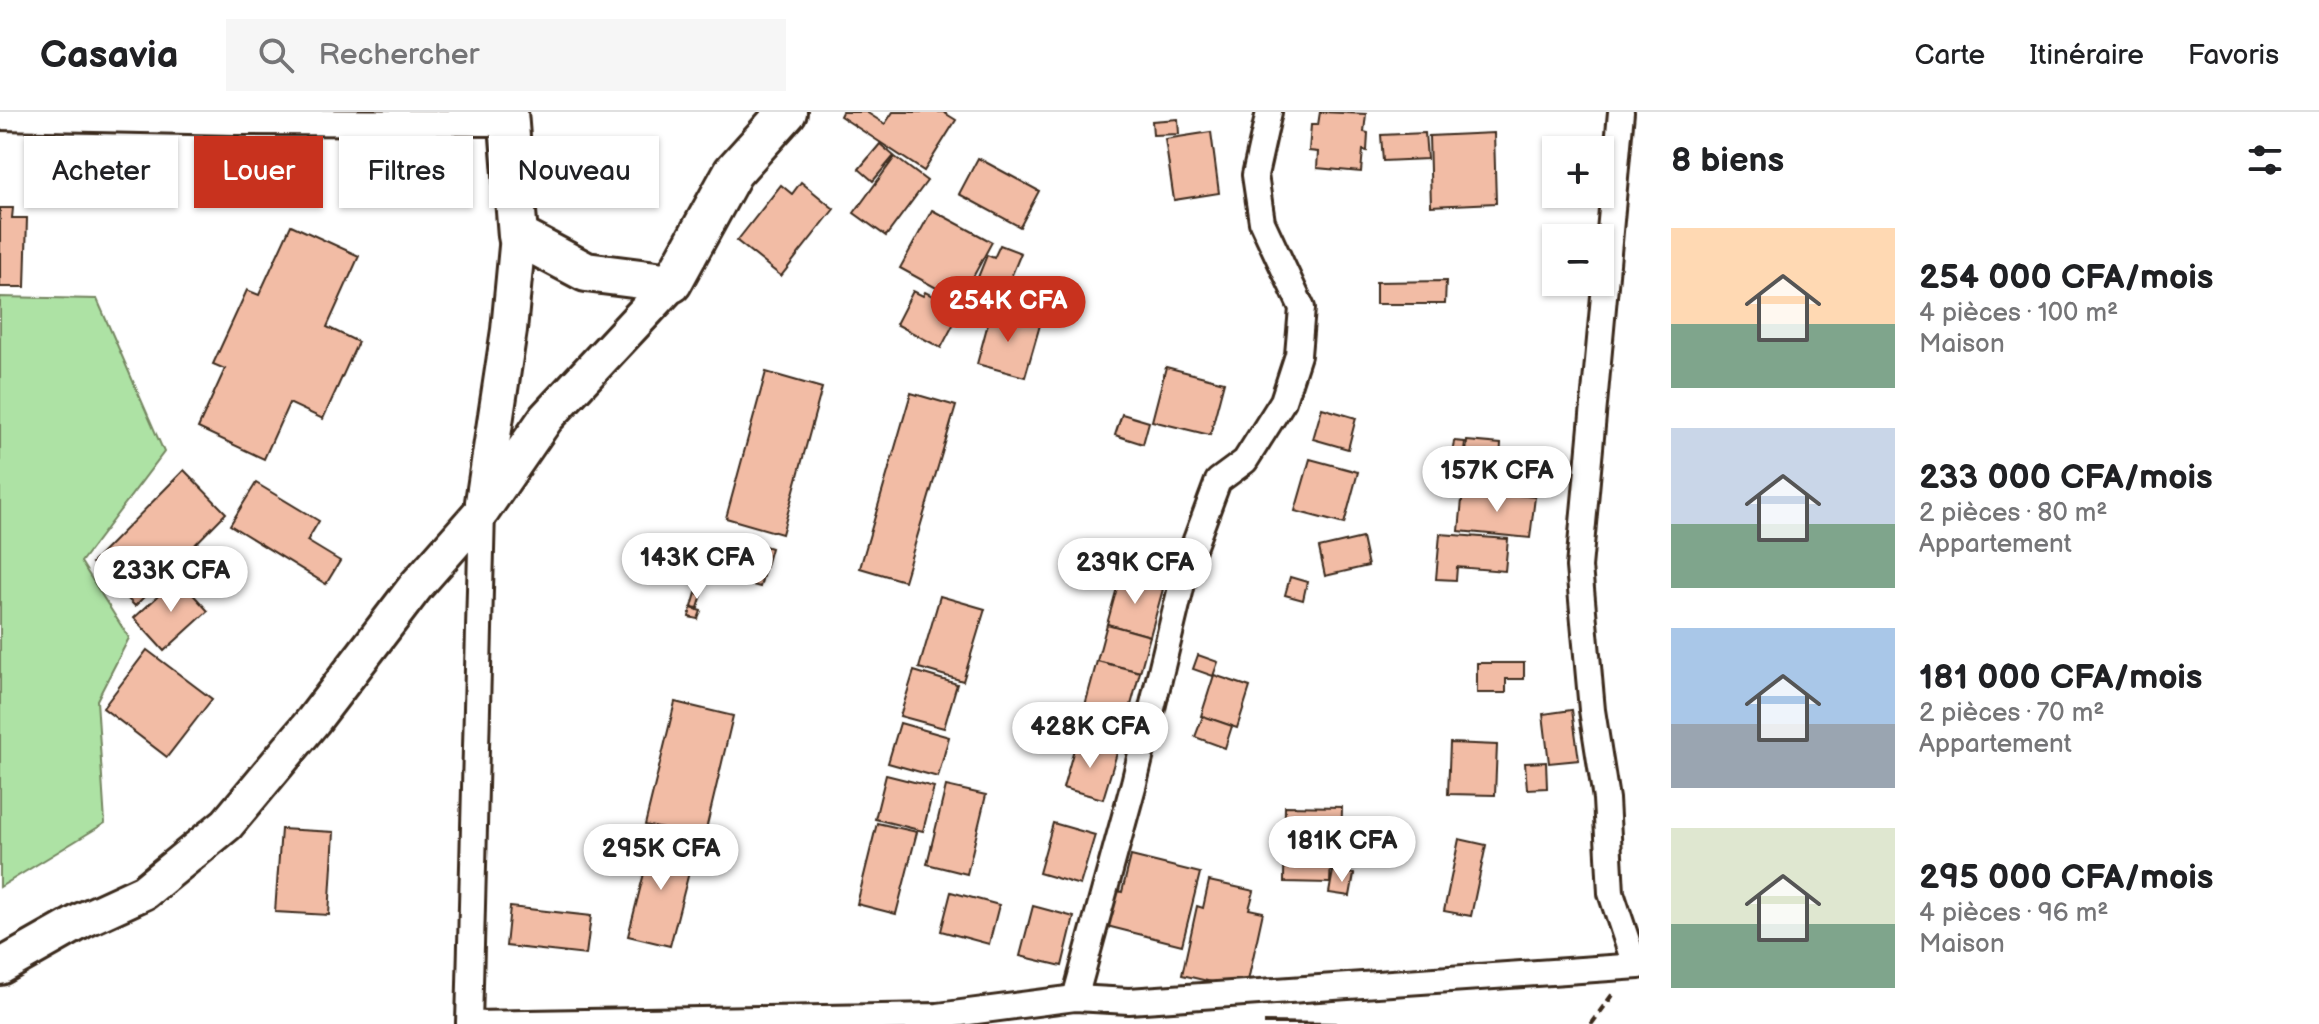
<!DOCTYPE html>
<html lang="fr">
<meta charset="utf-8">
<style>
body{margin:0;font-family:"Balsamiq Sans",sans-serif;background:#f6f6f6;color:#202124;height:100vh;display:flex;flex-direction:column;font-size:30px;white-space:nowrap}
*{box-sizing:border-box;margin:0}
p{font-size:26px;color:#757577}
.icon{flex:none;width:44px;height:44px;fill:none;stroke:currentColor;stroke-width:2;stroke-linecap:round;stroke-linejoin:round}
.map{position:relative;flex:1;overflow:hidden}
.sheet{display:flex;flex-direction:column;background:#fff;width:680px}
.sheet>*{flex:none}
.guide{position:absolute;left:24px;top:24px;width:760px;height:72px;display:flex;gap:16px}
.fabs{position:absolute;left:1542px;top:24px;display:grid;gap:16px}
.fabs a{display:grid;place-items:center;width:72px;height:72px;border-radius:0px;background:#fff;box-shadow:0 2px 6px #0004;font-size:40px}
.price{position:absolute;translate:-50% -68px;padding:0 18px;border-radius:28px;background:#fff;color:#222;font-size:26px;line-height:52px;filter:drop-shadow(0 2px 4px #0008)}
.price::after{content:'';position:absolute;left:50%;top:48px;width:24px;height:18px;margin-left:-12px;background:inherit;clip-path:polygon(0 0,100% 0,50% 100%)}
.price.active{background:#c8321e;color:#fff}
ul{padding:0;list-style:none}
li{display:flex;align-items:center;gap:24px;height:200px;padding:0 32px}
li span{display:grid;place-items:center;flex:none;width:224px;height:160px;border-radius:0px;color:#555}
li>.icon{margin-inline-start:auto}
span .icon{width:96px;height:96px;fill:#fffc;stroke-width:1}
li b{font-size:34px}
h2{display:flex;justify-content:space-between;align-items:center;height:96px;padding:0 32px;font-size:34px}
.tag{padding:0 28px;border-radius:0px;background:#fff;box-shadow:0 2px 6px #0004;font-size:28px;line-height:72px}
.tag.active{background:#c8321e;color:#fff}
header{display:flex;align-items:center;gap:48px;box-sizing:border-box;height:112px;padding:0 40px;background:#fff;border-bottom:2px solid #e0e0e0}
header strong{font-size:38px}
nav{display:flex;gap:44px;margin-inline-start:auto;font-size:28px}
.search{width:560px;height:72px;background:#f6f6f6;display:flex;align-items:center;gap:20px;box-sizing:border-box;padding:0 28px;border-radius:0px;color:#757577;font-size:30px}
main{display:flex;flex:1;min-height:0}
.map>svg:first-child{display:block}
</style>
<header>
<strong>Casavia</strong>
<div class="search"><svg class="icon" aria-label="search" viewBox="0 0 24 24"><circle cx="10" cy="10" r="6"/><path d="M15 15l6 6"/></svg>Rechercher</div>
<nav><a>Carte</a><a>Itinéraire</a><a>Favoris</a></nav>
</header>
<main>
<div class="map">
<svg width="1639" height="912" viewBox="0 0 1639 912">
<rect width="100%" height="100%" fill="#fff"/>
<filter id="ink" filterUnits="userSpaceOnUse"><feTurbulence type="fractalNoise" baseFrequency=".0125" numOctaves="2"/><feDisplacementMap in="SourceGraphic" scale="16" xChannelSelector="R" yChannelSelector="G"/><feConvolveMatrix kernelMatrix="1 2 1 2 8 2 1 2 1" color-interpolation-filters="sRGB"/></filter>
<g filter="url(#ink)">
<polygon fill="#ade2a4" stroke="#748661" stroke-width="2" points="0,185 97,187 164,340 81,450 129,526 97,588 105,711 0,775"/>
<g fill="#f2bca5" stroke="#3b2a1e" stroke-width="2">
<polygon points="842,0 866,0 885,12 893,0 943,0 956,8 924,59 840,4"/>
<polygon points="1320,0 1366,2 1364,20 1368,21 1367,39 1363,38 1361,60 1317,56 1318,40 1309,39 1311,13 1318,13"/>
<polygon points="1178,7 1179,22 1153,23 1152,9"/>
<polygon points="1211,20 1219,81 1174,88 1165,27"/>
<polygon points="1425,21 1427,47 1383,49 1381,23"/>
<polygon points="1494,21 1496,91 1431,94 1429,24"/>
<polygon points="880,32 894,44 873,69 859,57"/>
<polygon points="895,45 927,69 886,124 854,101"/>
<polygon points="978,46 1039,79 1020,115 959,82"/>
<polygon points="801,70 834,97 781,164 737,129 781,73 792,82"/>
<polygon points="0,96 13,96 12,106 27,106 25,175 0,175"/>
<polygon points="932,98 992,130 960,189 900,156"/>
<polygon points="291,113 359,144 327,215 358,230 323,307 289,291 264,347 198,316 225,257 213,252 247,178 259,183"/>
<polygon points="1000,133 1021,141 1004,182 994,179 981,210 963,202 987,143 994,146"/>
<polygon points="1446,169 1445,192 1376,192 1376,170"/>
<polygon points="913,179 923,184 925,180 961,198 941,236 896,212"/>
<polygon points="991,200 1040,213 1025,265 977,252"/>
<polygon points="1166,255 1224,270 1210,323 1152,309"/>
<polygon points="766,260 822,276 782,422 726,406"/>
<polygon points="911,281 956,294 904,469 860,456"/>
<polygon points="1322,296 1356,306 1348,337 1313,327"/>
<polygon points="1122,302 1149,310 1143,332 1115,323"/>
<polygon points="1454,329 1465,330 1461,366 1449,365"/>
<polygon points="1467,329 1501,332 1498,374 1464,371"/>
<polygon points="1310,347 1358,360 1344,412 1295,399"/>
<polygon points="184,358 226,401 135,494 92,451"/>
<polygon points="256,371 319,409 307,429 340,449 326,472 230,413"/>
<polygon points="1463,377 1535,385 1530,426 1459,419"/>
<polygon points="1440,422 1508,427 1505,459 1457,455 1456,468 1436,467"/>
<polygon points="734,425 771,436 760,475 723,465"/>
<polygon points="1362,426 1368,454 1325,464 1319,436"/>
<polygon points="1120,465 1163,477 1150,524 1107,512"/>
<polygon points="1290,465 1307,470 1303,488 1285,483"/>
<polygon points="178,466 208,499 164,539 134,506"/>
<polygon points="696,481 702,483 698,496 692,495"/>
<polygon points="940,484 985,497 963,569 919,556"/>
<polygon points="691,496 701,499 698,507 689,505"/>
<polygon points="1107,512 1150,524 1140,560 1097,549"/>
<polygon points="147,538 212,587 167,645 103,596"/>
<polygon points="1198,543 1218,550 1213,564 1193,557"/>
<polygon points="1097,549 1140,560 1127,608 1084,597"/>
<polygon points="1477,551 1524,551 1524,567 1506,567 1506,581 1477,581"/>
<polygon points="914,559 957,572 944,616 900,604"/>
<polygon points="1214,563 1250,575 1237,616 1201,604"/>
<polygon points="675,590 733,604 704,726 645,713"/>
<polygon points="1572,598 1579,648 1549,651 1543,602"/>
<polygon points="1203,604 1232,614 1225,636 1195,625"/>
<polygon points="900,611 949,625 938,665 888,651"/>
<polygon points="1076,630 1117,641 1103,687 1063,676"/>
<polygon points="1450,631 1497,633 1495,683 1448,682"/>
<polygon points="1546,650 1547,676 1527,677 1525,651"/>
<polygon points="886,663 934,675 923,719 875,707"/>
<polygon points="946,674 986,683 967,762 927,752"/>
<polygon points="1285,694 1342,695 1341,746 1331,746 1330,771 1284,770"/>
<polygon points="877,711 917,720 896,802 857,792"/>
<polygon points="1053,711 1095,723 1080,773 1039,761"/>
<polygon points="281,717 334,720 329,803 275,800"/>
<polygon points="653,726 695,737 670,834 628,824"/>
<polygon points="1459,727 1486,733 1471,804 1444,799"/>
<polygon points="1131,744 1200,761 1182,833 1099,812 1109,777 1122,780"/>
<polygon points="1333,759 1354,762 1350,784 1329,781"/>
<polygon points="1209,769 1254,779 1249,797 1263,800 1246,878 1182,863 1197,794 1203,796"/>
<polygon points="951,780 999,793 989,832 941,819"/>
<polygon points="1033,794 1074,805 1062,854 1020,844"/>
<polygon points="510,795 591,804 586,843 506,834"/>
<polygon points="1265,910 1335,911 1335,912 1265,912"/>
</g>
<g fill="none" stroke-linecap="round" stroke-linejoin="round">
<defs>
<g id="street">
<polyline points="1621,0 1579,455 1592,598 1606,687 1611,781 1635,853"/>
<polyline points="0,5 236,10 508,11"/>
<polyline points="1075,886 1134,671 1186,455 1218,369 1245,349 1283,289 1298,243 1302,196 1262,110 1255,63 1269,0"/>
<polyline points="469,912 938,904 1075,886 1129,889 1639,854"/>
<polyline points="469,912 482,399"/>
</g>
<g id="secondary">
<polyline points="483,390 509,218 518,124"/>
<polyline points="0,855 83,808 144,780 227,712 313,609 416,474 482,399 546,306 672,171"/>
</g>
<polyline id="primary" points="508,0 518,124 586,160 672,171 733,60 787,0"/>
</defs>
<use href="#street" stroke="#3b2a1e" stroke-width="30"/>
<use href="#secondary" stroke="#3b2a1e" stroke-width="40"/>
<use href="#primary" stroke="#3b2a1e" stroke-width="44"/>
<polyline stroke="#3b2a1e" stroke-width="5" stroke-dasharray="8 6" stroke-linecap="butt" points="1591,912 1614,881"/>
<use href="#street" stroke="#fff" stroke-width="24"/>
<use href="#secondary" stroke="#fff" stroke-width="34"/>
<use href="#primary" stroke="#fff" stroke-width="38"/>
</g>
</g>
</svg>
<div class="fabs">
<a>+</a>
<a>−</a>
</div>
<b class="price active" style="left:1008px;top:232px">254K CFA</b>
<b class="price" style="left:1497px;top:402px">157K CFA</b>
<b class="price" style="left:697px;top:489px">143K CFA</b>
<b class="price" style="left:1135px;top:494px">239K CFA</b>
<b class="price" style="left:171px;top:502px">233K CFA</b>
<b class="price" style="left:1090px;top:658px">428K CFA</b>
<b class="price" style="left:1342px;top:772px">181K CFA</b>
<b class="price" style="left:661px;top:780px">295K CFA</b>
<div class="guide">
<a class="tag">Acheter</a>
<a class="tag active">Louer</a>
<a class="tag">Filtres</a>
<a class="tag">Nouveau</a>
</div>
</div>
<section class="sheet">
<h2>8 biens<svg class="icon" aria-label="filters" viewBox="0 0 24 24"><path d="M4 7h16M4 17h16"/><circle cx="9" cy="7" r="2"/><circle cx="15" cy="17" r="2"/></svg></h2>
<ul>
<li><span style="background:linear-gradient(#ffd9b3 60%,#7fa58c 0)"><svg class="icon" aria-label="home" viewBox="0 0 24 24"><path d="M3 11l9-7 9 7M6 9v11h12V9"/></svg></span><div><b>254 000 CFA/mois</b><p>4 pièces · 100 m²</p><p>Maison</p></div></li>
<li><span style="background:linear-gradient(#c9d6e8 60%,#7fa58c 0)"><svg class="icon" aria-label="home" viewBox="0 0 24 24"><path d="M3 11l9-7 9 7M6 9v11h12V9"/></svg></span><div><b>233 000 CFA/mois</b><p>2 pièces · 80 m²</p><p>Appartement</p></div></li>
<li><span style="background:linear-gradient(#a9c7e8 60%,#9aa5b1 0)"><svg class="icon" aria-label="home" viewBox="0 0 24 24"><path d="M3 11l9-7 9 7M6 9v11h12V9"/></svg></span><div><b>181 000 CFA/mois</b><p>2 pièces · 70 m²</p><p>Appartement</p></div></li>
<li><span style="background:linear-gradient(#dfe7d0 60%,#7fa58c 0)"><svg class="icon" aria-label="home" viewBox="0 0 24 24"><path d="M3 11l9-7 9 7M6 9v11h12V9"/></svg></span><div><b>295 000 CFA/mois</b><p>4 pièces · 96 m²</p><p>Maison</p></div></li>
</ul>
</section>
</main>
